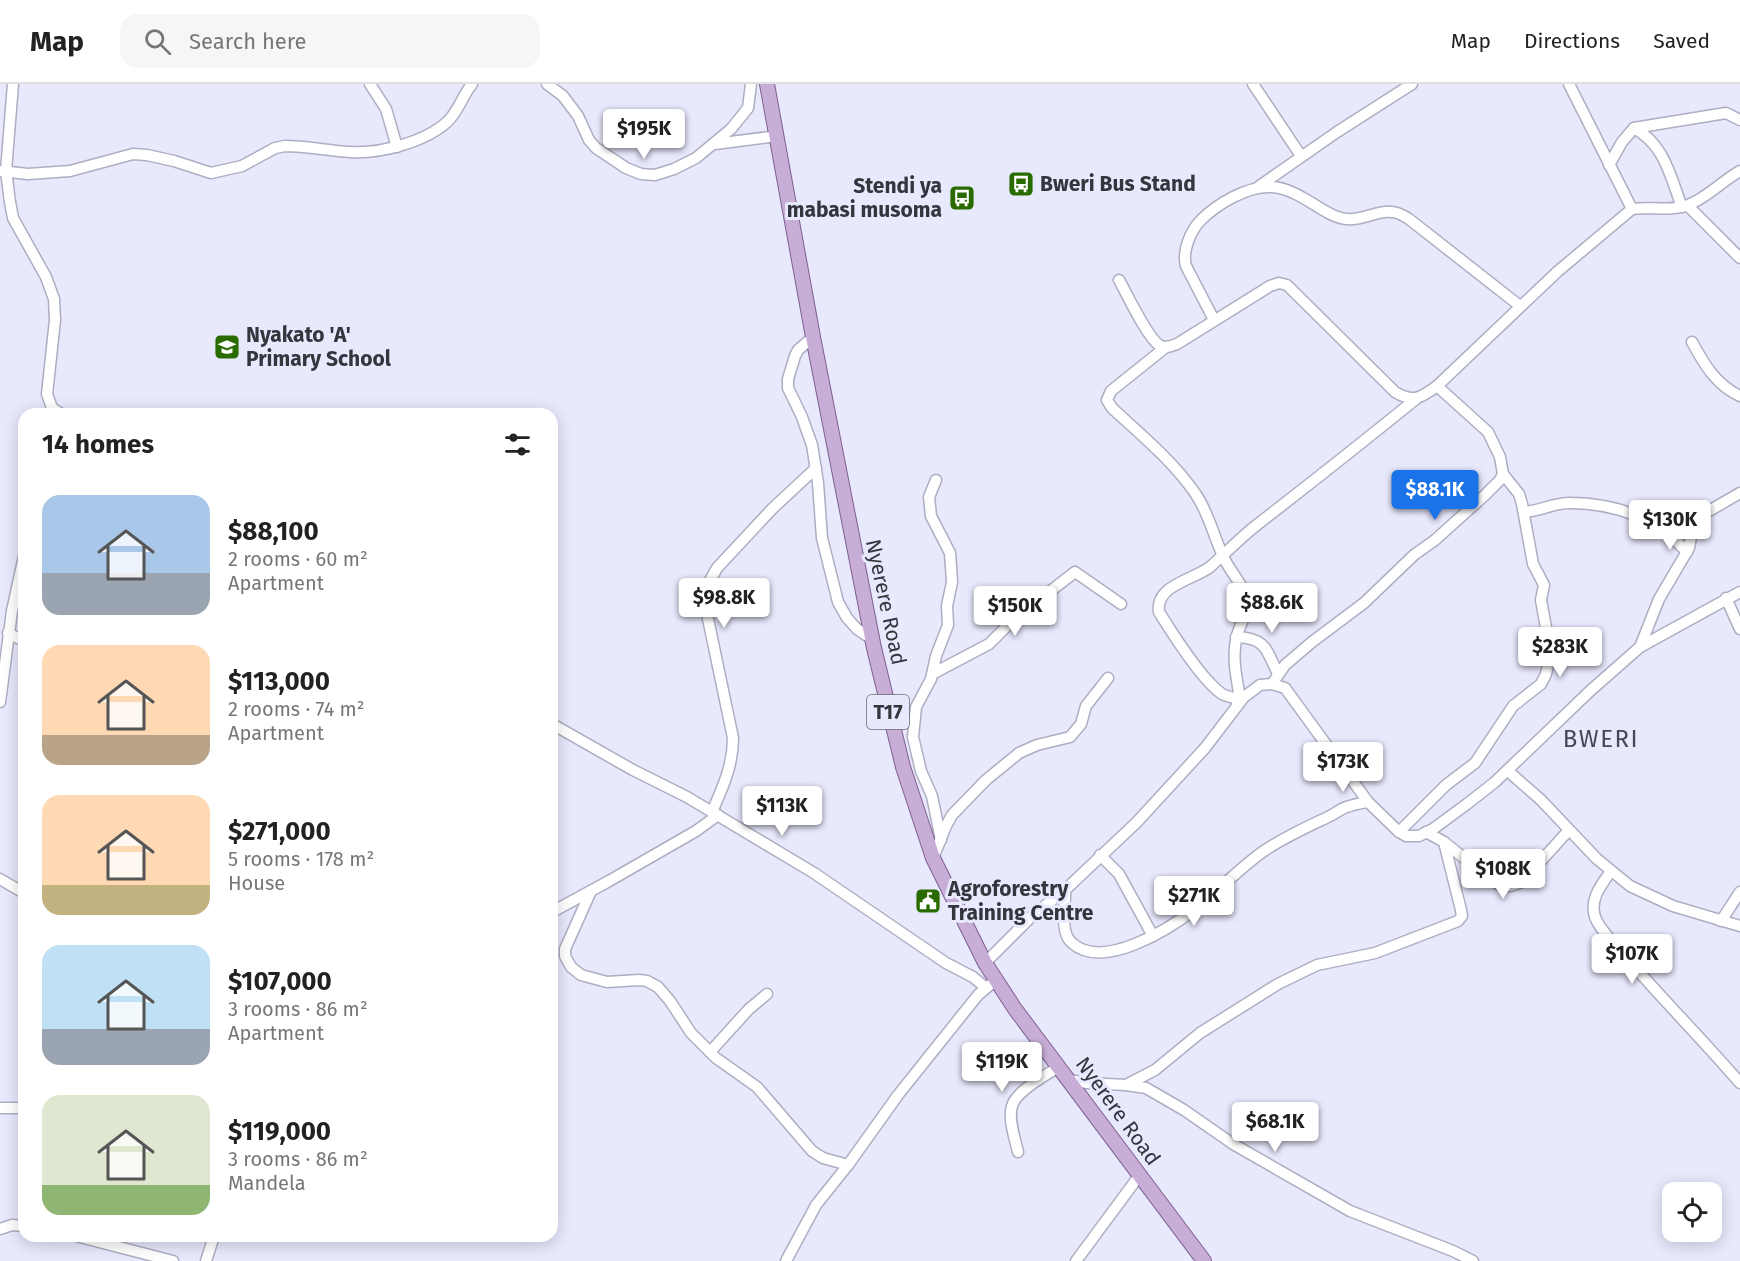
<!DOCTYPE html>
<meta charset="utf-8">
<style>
body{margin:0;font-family:"Fira Sans",sans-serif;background:#f6f6f6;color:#222;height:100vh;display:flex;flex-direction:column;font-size:22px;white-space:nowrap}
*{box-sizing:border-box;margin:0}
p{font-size:20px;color:#767676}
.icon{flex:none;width:33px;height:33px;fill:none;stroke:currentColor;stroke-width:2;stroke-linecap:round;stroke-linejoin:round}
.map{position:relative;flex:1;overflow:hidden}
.side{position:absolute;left:18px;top:324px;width:540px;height:834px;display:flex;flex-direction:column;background:#fff;border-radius:18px;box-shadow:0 3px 15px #0003}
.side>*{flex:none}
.buttons{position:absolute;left:1662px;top:1098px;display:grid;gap:12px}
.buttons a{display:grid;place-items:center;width:60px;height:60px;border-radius:12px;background:#fff;box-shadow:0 3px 15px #0003;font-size:30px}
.price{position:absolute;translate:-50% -51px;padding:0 14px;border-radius:6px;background:#fff;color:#222;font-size:20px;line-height:39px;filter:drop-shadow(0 2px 3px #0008)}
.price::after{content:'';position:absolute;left:50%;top:36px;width:18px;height:14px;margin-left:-9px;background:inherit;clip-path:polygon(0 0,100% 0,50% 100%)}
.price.active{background:#1a73e8;color:#fff}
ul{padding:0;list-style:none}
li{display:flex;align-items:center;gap:18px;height:150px;padding:0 24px}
li span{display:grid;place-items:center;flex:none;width:168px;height:120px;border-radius:18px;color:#555}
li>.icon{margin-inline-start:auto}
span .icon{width:72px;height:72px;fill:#fffc;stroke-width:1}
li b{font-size:26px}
h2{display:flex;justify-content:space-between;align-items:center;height:72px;padding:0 24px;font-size:26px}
header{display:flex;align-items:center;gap:36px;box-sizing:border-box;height:84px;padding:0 30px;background:#fff;border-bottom:2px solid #e0e0e0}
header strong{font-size:28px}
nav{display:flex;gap:33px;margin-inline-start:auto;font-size:21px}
.search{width:420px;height:54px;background:#f6f6f6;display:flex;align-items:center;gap:15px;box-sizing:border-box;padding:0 21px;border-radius:18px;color:#767676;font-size:22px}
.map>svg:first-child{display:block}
</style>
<header>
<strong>Map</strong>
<div class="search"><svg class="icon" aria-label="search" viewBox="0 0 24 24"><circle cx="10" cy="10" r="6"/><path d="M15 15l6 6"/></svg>Search here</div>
<nav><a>Map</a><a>Directions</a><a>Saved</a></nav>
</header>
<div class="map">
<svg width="1740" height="1177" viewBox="0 0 1740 1177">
<rect width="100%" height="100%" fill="#e9e9fe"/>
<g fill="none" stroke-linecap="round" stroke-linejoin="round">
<defs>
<g id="minor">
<polyline points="13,0 6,87 10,118 13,134 46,193 54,215 55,236 47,310 52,324 61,330"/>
<polyline points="370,0 386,25 397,63"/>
<polyline points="547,0 563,12 578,32 589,56 596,64 626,84 641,90 655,91 674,85 696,74 731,45 748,24 751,0"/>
<polyline points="1253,0 1301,72"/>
<polyline points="1569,0 1632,125"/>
<path d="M 1634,44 C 1665,61 1670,92 1682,123"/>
<polyline points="715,60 777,52"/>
<polyline points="1609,81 1622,58 1634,44 1726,29 1740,36"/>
<path d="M 0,87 L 28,90 L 70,87 L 133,70 L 147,71 L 174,77 L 211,89 L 242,82 L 275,64 L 285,62 C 307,62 329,67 350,68 C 380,70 425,58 447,38 C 459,27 462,12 472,0"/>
<polyline points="1258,103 1337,48 1412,0"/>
<polyline points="1688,122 1740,174"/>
<path d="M 1119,196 C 1127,210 1147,253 1159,261 C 1165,265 1171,262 1177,260 L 1270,202 L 1279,199 L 1287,201 L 1395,308 C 1413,319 1421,314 1437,302 L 1557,188 L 1632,125 C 1650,122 1671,128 1688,121 C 1707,114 1722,97 1740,87"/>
<path d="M 1214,236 L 1186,182 C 1182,168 1190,147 1201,136 C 1217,120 1247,102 1271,103 C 1282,103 1295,109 1305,115 C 1318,122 1332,134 1347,135 C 1362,137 1377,126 1392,128 C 1398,128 1404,132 1409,135 L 1520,222"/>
<polyline points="813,253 798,266 795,272 788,295 788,304 802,333 812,361 818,399 822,454 838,518 847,534 857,545 872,555"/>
<path d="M 1692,258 C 1704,280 1716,301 1740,312"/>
<path d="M 1166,263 L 1111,307 L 1107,316 L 1112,324 C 1141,351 1173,377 1195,409 C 1209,429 1213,451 1223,472 C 1229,487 1244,500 1246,517 C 1248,532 1238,542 1236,556 C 1232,576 1237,595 1240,615 L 1237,620"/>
<polyline points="936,396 929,413 931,432 950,469 952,498 947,522 948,541 936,572 931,595 916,623 913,653 921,687 932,712 941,756"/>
<path d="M 1524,428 C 1540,427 1554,419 1569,419 C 1615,419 1656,434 1687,468"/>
<polyline points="1726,514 1740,545"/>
<polyline points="8,549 24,557"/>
<path d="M 1236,553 C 1266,554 1266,565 1278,590"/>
<polyline points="1640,563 1659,515 1689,464 1693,442 1697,436 1702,431 1740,409"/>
<polyline points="934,589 989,560 1013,536 1075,488 1121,520"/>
<polyline points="1272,600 1285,581 1312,558 1364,519 1414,471 1435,456 1485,411 1500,396 1503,390 1500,373 1488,348 1437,302"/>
<path d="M 1240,615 C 1234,614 1228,613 1222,610 C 1203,597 1172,549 1159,528 C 1155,501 1193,496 1210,483 C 1226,469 1241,453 1258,440 C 1311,399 1364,357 1416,315"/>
<polyline points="0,618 12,527 24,472"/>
<polyline points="552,640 633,686 687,713 814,789 946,879 973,893 986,904"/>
<polyline points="1508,687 1541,716 1597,775 1630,802 1673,822 1740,842"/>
<path d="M 712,728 C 723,703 733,681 733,654 L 707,530 L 705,517 L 707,502 L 717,484 L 772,425 L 816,384"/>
<polyline points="1399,748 1446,701 1475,679 1513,622 1541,600 1546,590 1549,576 1549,560 1541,516 1544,501 1533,480 1522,420 1519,410 1503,390"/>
<polyline points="1426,748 1444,758 1489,794 1498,800 1510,802 1522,798 1569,746"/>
<polyline points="1100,771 1119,790 1153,852"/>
<polyline points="933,774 946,742 952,731 986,696 1019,669 1037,661 1070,653 1081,640 1086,622 1108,594"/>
<path d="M 1611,787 C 1602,800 1589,815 1595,833 C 1599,845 1617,863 1626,873 C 1663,916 1703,956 1740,999"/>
<polyline points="0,795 24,809"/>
<path d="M 1065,806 C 1066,821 1059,848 1072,859 C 1103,887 1169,845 1195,825 C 1218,807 1238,786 1261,769 C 1282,754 1307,743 1330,732 C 1336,729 1343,723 1350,722 C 1355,720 1362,719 1368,718"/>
<polyline points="591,807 565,865 565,872 571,883 581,891 607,898 639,896 647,897 658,903 670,917 691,949 716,974 757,1003 812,1067 823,1074 848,1081"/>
<polyline points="552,828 609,797 696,747 718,731"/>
<polyline points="1721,837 1740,808"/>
<polyline points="985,879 1032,832 1065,806 1137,738 1205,664 1244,613 1260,601 1272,600 1285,604 1368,718 1399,748 1406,752 1419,752 1433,745 1467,720 1495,698 1590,607 1640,563 1740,508"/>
<polyline points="710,968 749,925 767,910"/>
<polyline points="1069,996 1087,999 1126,1001 1146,1004 1184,1026 1233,1060 1350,1127 1453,1167 1473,1177"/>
<polyline points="1126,1001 1155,986 1200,949 1278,900 1317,881 1375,869 1458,837 1462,832 1461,826 1444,758"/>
<polyline points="0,1024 24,1024"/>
<path d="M 1018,1068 C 1015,1055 1008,1035 1012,1022 C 1016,1007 1047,990 1059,983"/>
<polyline points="0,1145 12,1141 24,1142"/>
<polyline points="76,1152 173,1177"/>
<polyline points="206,1177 214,1152"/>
<polyline points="786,1177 816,1121 848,1081 898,1011 978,911 991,900"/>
<polyline points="1076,1177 1139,1092"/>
</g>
<polyline id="major" points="767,0 813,253 874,564 903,683 933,774 985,879 1015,925 1204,1177"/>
</defs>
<use href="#minor" stroke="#adaec1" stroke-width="13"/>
<use href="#major" stroke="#7d6090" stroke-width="16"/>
<use href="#minor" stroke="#fff" stroke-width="10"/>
<use href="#major" stroke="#c8add7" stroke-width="14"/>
</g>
<defs>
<symbol id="bus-square" viewBox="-11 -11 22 22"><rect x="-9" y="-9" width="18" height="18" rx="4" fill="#2a6b00" stroke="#e9e9fe"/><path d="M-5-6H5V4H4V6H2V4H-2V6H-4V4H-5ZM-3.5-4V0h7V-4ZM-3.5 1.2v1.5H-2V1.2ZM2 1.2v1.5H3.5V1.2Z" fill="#fff"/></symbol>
<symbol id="school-square" viewBox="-11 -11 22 22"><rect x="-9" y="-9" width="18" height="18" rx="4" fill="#2a6b00" stroke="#e9e9fe"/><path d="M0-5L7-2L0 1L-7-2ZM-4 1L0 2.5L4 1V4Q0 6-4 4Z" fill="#fff"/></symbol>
<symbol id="civic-square" viewBox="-11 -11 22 22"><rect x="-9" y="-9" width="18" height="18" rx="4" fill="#2a6b00" stroke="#e9e9fe"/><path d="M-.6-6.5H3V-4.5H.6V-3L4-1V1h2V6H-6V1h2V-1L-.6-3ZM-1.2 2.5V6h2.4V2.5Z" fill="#fff"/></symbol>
</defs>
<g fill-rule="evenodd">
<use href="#bus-square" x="1006" y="85" width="30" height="30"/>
<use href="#bus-square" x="947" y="99" width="30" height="30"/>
<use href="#school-square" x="212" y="248" width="30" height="30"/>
<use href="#civic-square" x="913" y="802" width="30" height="30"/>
</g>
<g text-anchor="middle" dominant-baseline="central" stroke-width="6" stroke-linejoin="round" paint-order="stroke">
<rect fill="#e9e9fe" stroke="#6a6b77" stroke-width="1.5" x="867" y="611" width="42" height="34" rx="4.5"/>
<g font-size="20" font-weight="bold" fill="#34353d">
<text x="888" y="628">T17</text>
</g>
<g font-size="21" font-weight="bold" fill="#34353d" stroke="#e9e9fe" text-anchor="start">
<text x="1040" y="100">Bweri Bus Stand</text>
<text x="942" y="102" text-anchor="end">Stendi ya<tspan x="942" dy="24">mabasi musoma</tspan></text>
<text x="246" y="251">Nyakato 'A'<tspan x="246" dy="24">Primary School</tspan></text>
<text x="948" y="805">Agroforestry<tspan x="948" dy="24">Training Centre</tspan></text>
</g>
<g font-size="21" fill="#34353d" stroke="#e9e9fe">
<text transform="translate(886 518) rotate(78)">Nyerere Road</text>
<text transform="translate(1118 1027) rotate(54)">Nyerere Road</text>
</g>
<g font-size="24" letter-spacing="1.5" fill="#464657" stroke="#e9e9fe">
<text x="1601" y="655">BWERI</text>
</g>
</g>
</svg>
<div class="buttons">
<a><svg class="icon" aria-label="locate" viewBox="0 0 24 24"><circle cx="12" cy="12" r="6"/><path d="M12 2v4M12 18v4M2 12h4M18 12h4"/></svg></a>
</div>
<b class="price" style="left:644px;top:76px">$195K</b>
<b class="price active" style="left:1435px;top:437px">$88.1K</b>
<b class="price" style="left:1670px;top:467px">$130K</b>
<b class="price" style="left:724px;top:545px">$98.8K</b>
<b class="price" style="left:1272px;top:550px">$88.6K</b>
<b class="price" style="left:1015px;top:553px">$150K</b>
<b class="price" style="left:1560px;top:594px">$283K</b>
<b class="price" style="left:1343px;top:709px">$173K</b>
<b class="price" style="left:782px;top:753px">$113K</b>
<b class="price" style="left:1503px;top:816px">$108K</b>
<b class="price" style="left:1194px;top:843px">$271K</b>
<b class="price" style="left:1632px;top:901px">$107K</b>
<b class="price" style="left:1002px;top:1009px">$119K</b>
<b class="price" style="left:1275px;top:1069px">$68.1K</b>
<section class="side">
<h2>14 homes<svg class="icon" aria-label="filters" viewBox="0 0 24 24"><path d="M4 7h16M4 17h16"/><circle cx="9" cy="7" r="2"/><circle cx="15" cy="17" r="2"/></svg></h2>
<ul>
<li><span style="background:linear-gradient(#a9c7e8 65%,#9aa5b1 0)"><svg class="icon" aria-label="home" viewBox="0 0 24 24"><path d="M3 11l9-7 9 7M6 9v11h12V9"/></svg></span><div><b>$88,100</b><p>2 rooms · 60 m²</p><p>Apartment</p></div></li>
<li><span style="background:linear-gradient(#ffd9b3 75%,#b9a48a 0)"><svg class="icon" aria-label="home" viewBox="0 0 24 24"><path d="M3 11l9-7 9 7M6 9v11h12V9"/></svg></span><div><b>$113,000</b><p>2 rooms · 74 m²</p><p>Apartment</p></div></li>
<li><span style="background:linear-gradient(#ffd9b3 75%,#c2b280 0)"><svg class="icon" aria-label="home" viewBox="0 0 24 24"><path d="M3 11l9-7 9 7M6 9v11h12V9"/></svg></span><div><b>$271,000</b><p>5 rooms · 178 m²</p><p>House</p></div></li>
<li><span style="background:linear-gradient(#bfe0f5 70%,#9aa5b1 0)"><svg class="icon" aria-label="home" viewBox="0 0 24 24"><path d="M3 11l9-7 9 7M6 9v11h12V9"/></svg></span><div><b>$107,000</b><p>3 rooms · 86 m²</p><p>Apartment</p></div></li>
<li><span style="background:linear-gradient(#dfe7d0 75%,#8fb573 0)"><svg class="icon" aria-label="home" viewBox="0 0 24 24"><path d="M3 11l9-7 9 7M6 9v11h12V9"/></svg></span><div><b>$119,000</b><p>3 rooms · 86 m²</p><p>Mandela</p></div></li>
</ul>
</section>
</div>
